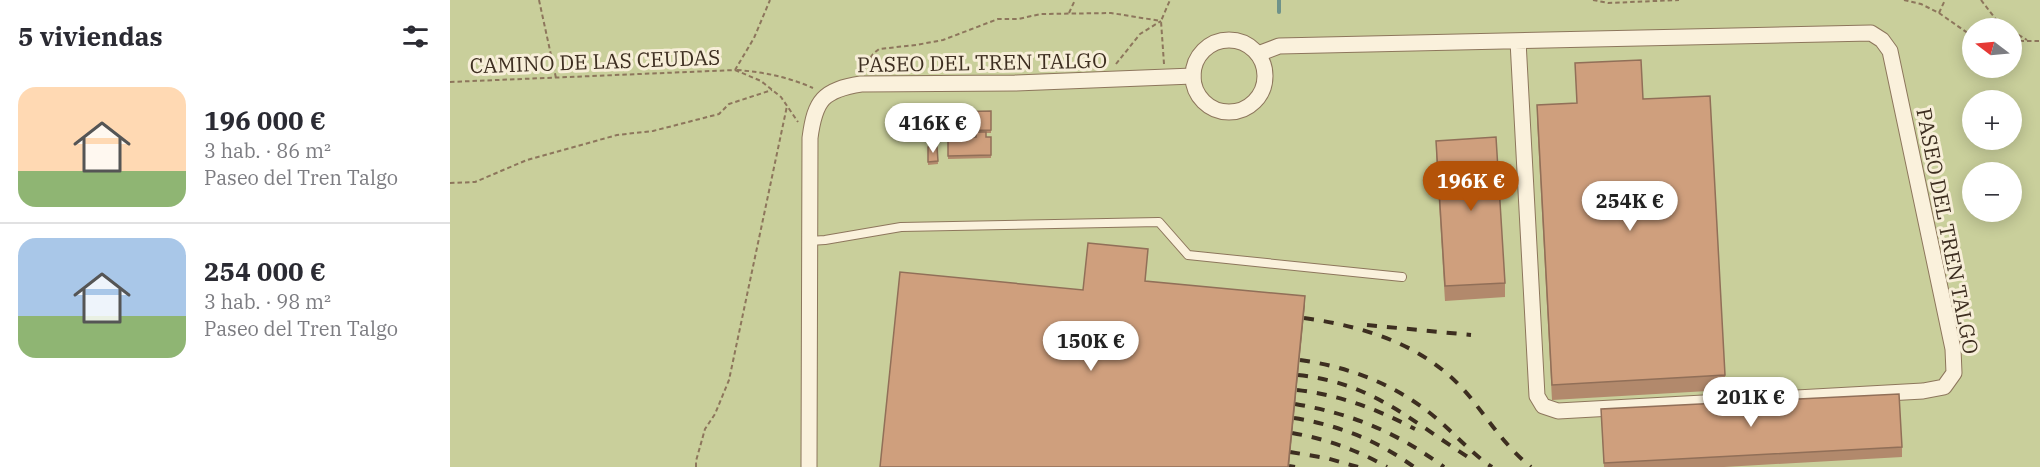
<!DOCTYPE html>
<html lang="es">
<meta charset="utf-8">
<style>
body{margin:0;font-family:"IBM Plex Serif",serif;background:#f2f2f3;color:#2b2b33;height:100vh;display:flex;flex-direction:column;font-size:22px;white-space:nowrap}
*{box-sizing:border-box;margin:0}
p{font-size:20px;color:#7c7c81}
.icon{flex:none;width:33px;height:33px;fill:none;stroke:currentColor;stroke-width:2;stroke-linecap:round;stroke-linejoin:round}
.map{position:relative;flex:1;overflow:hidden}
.details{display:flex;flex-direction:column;background:#fff;width:450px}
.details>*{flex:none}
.needle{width:39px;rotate:286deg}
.fabs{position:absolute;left:1512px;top:18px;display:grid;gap:12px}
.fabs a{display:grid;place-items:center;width:60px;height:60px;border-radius:50%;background:#fff;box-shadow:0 3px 15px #0003;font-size:30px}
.price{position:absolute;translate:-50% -51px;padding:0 14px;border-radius:21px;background:#fff;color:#222;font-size:20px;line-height:39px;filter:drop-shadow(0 2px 3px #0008)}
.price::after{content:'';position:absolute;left:50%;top:36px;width:18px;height:14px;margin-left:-9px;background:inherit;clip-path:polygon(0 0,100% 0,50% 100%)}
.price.selected{background:#b45309;color:#fff}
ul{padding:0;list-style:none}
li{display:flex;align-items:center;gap:18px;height:150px;padding:0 18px}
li+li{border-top:2px solid #e1e1e2}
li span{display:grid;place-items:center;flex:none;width:168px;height:120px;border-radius:18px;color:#555}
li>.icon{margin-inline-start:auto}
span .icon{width:72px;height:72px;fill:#fffc;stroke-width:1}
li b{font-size:26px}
h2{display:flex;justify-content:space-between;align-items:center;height:72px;padding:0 18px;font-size:26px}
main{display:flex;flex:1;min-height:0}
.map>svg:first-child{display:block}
</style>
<main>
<section class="details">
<h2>5 viviendas<svg class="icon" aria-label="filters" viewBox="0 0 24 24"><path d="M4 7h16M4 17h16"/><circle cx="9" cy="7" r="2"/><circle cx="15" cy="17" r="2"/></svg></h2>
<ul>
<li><span style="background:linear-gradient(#ffd9b3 70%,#8fb573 0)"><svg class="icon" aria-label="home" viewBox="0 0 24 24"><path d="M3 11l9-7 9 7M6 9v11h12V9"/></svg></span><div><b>196 000 €</b><p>3 hab. · 86 m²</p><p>Paseo del Tren Talgo</p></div></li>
<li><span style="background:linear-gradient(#a9c7e8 65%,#8fb573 0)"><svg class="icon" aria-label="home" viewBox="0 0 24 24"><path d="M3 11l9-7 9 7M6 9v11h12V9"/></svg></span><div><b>254 000 €</b><p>3 hab. · 98 m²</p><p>Paseo del Tren Talgo</p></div></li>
</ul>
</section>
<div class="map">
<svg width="1590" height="467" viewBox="0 0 1590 467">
<rect width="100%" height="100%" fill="#f0e4c8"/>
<path fill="#c9cf9b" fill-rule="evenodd" d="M 0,0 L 1590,0 L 1590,467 L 0,467 ZM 1522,28 L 1562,28 L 1562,68 L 1522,68 ZM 1522,100 L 1562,100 L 1562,140 L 1522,140 ZM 1522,172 L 1562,172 L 1562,212 L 1522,212 Z"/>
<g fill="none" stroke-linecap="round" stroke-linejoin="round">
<polyline stroke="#6f938a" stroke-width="4" points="829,12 829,0"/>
<defs>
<polyline id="service" points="359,241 375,240 451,227 709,222 738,255 952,277"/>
<g id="minor">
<circle cx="779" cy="76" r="36"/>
<polyline points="808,54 829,46 1421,33 1432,40 1440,51 1503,349 1504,373 1494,387 1473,391 1108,411 1093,406 1087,396 1068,41"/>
<path d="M 359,467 L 360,138 C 365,100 373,90 411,84 L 565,83 L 743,76"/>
</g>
</defs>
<use href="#service" stroke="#8d765c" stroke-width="10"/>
<use href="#minor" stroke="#8d765c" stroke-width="17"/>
<g stroke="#8d765c" stroke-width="2" stroke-dasharray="4.5 3" stroke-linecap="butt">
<polyline points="89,0 106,78"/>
<polyline points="1143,0 1158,3 1229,0"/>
<polyline points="1454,0 1471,4 1489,13 1522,36"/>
<polyline points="1531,0 1551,26 1556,28"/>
<polyline points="619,13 625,0"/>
<polyline points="1489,13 1495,0"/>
<polyline points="1562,31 1577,40"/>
<polyline points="1562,41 1590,41"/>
<polyline points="666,64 690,34 711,21"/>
<polyline points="714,64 711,21 720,0"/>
<polyline points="285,70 311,81 331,97 348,122"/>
<path d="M 287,70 C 314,72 338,77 363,88"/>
<polyline points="414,71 416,64 423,54 429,49 466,45 493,40 548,19 568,19 591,14 661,13 711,21"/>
<polyline points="0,82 285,70 304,38 320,0"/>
<polyline points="0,183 25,182 77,160 167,135 203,131 269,114 279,104 322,90"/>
<polyline points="246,467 246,461 255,429 265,414 279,380 337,106"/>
</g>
<use href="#service" stroke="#faf1dc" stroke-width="8"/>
<use href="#minor" stroke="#faf1dc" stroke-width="15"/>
<g stroke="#3d2e20" stroke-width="4" stroke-dasharray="10 10" stroke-linecap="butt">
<path d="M 854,318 C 918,327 978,346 1020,397 C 1040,422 1056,447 1081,467"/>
<polyline points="917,325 1021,335"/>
<path d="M 850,360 C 900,367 947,385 986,418 C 1005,434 1021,453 1042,467"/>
<path d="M 848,375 C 923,383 961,421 1021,459"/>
<path d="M 847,390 C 890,395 927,409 965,429"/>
<path d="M 845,404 C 903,414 946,432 994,467"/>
<path d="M 844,418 C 888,425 927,440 964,467"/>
<path d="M 842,433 C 877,439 907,450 937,467"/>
<polyline points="840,452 876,458 908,467"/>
<polyline points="839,466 845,467"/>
</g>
</g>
<g fill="#b2896c">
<polygon points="1125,63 1193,99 1275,375 1275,390 1102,400 1087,120 1087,105 1127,103"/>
<polygon points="541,111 541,133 536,133 536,137 541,137 541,158 498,159 498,137 526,137 526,133 498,134 497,112"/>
<polygon points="986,141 1055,283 1055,297 995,301 986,155"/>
<polygon points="487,147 488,164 478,165 478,162"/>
<polygon points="1151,409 1452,447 1452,457 1274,467 1154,467"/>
</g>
<polygon fill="#916f58" points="855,296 855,305 839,467 838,467"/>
<g fill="#cf9f7d" stroke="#916f58" stroke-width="1.5">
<polygon points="1191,60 1193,99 1260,96 1275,375 1102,385 1087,105 1127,103 1125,63"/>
<polygon points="541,111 541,130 498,131 497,112"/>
<polygon points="526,132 536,132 536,137 541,137 541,155 498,156 498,137 526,137"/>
<polygon points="1046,137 1055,283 995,286 986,141"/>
<polygon points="478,147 487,147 488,161 478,162"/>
<polygon points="638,243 698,249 695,281 855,296 838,467 430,467 450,272 633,290"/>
<polygon points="1449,394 1452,447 1154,463 1151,409"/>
</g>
<g text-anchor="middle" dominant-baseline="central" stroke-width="6" stroke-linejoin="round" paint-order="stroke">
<g font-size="21" fill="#3d2e20" stroke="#f7eed8">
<text transform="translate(145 61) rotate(-2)">CAMINO DE LAS CEUDAS</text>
<text transform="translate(532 62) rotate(-1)">PASEO DEL TREN TALGO</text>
<text transform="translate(1498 231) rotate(79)">PASEO DEL TREN TALGO</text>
</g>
</g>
</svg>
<div class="fabs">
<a><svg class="needle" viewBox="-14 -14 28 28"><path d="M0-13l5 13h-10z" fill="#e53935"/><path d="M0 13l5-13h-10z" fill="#7c7c81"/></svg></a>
<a>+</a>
<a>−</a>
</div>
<b class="price" style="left:483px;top:154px">416K €</b>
<b class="price selected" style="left:1021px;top:212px">196K €</b>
<b class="price" style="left:1180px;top:232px">254K €</b>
<b class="price" style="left:641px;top:372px">150K €</b>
<b class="price" style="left:1301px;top:428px">201K €</b>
</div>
</main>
